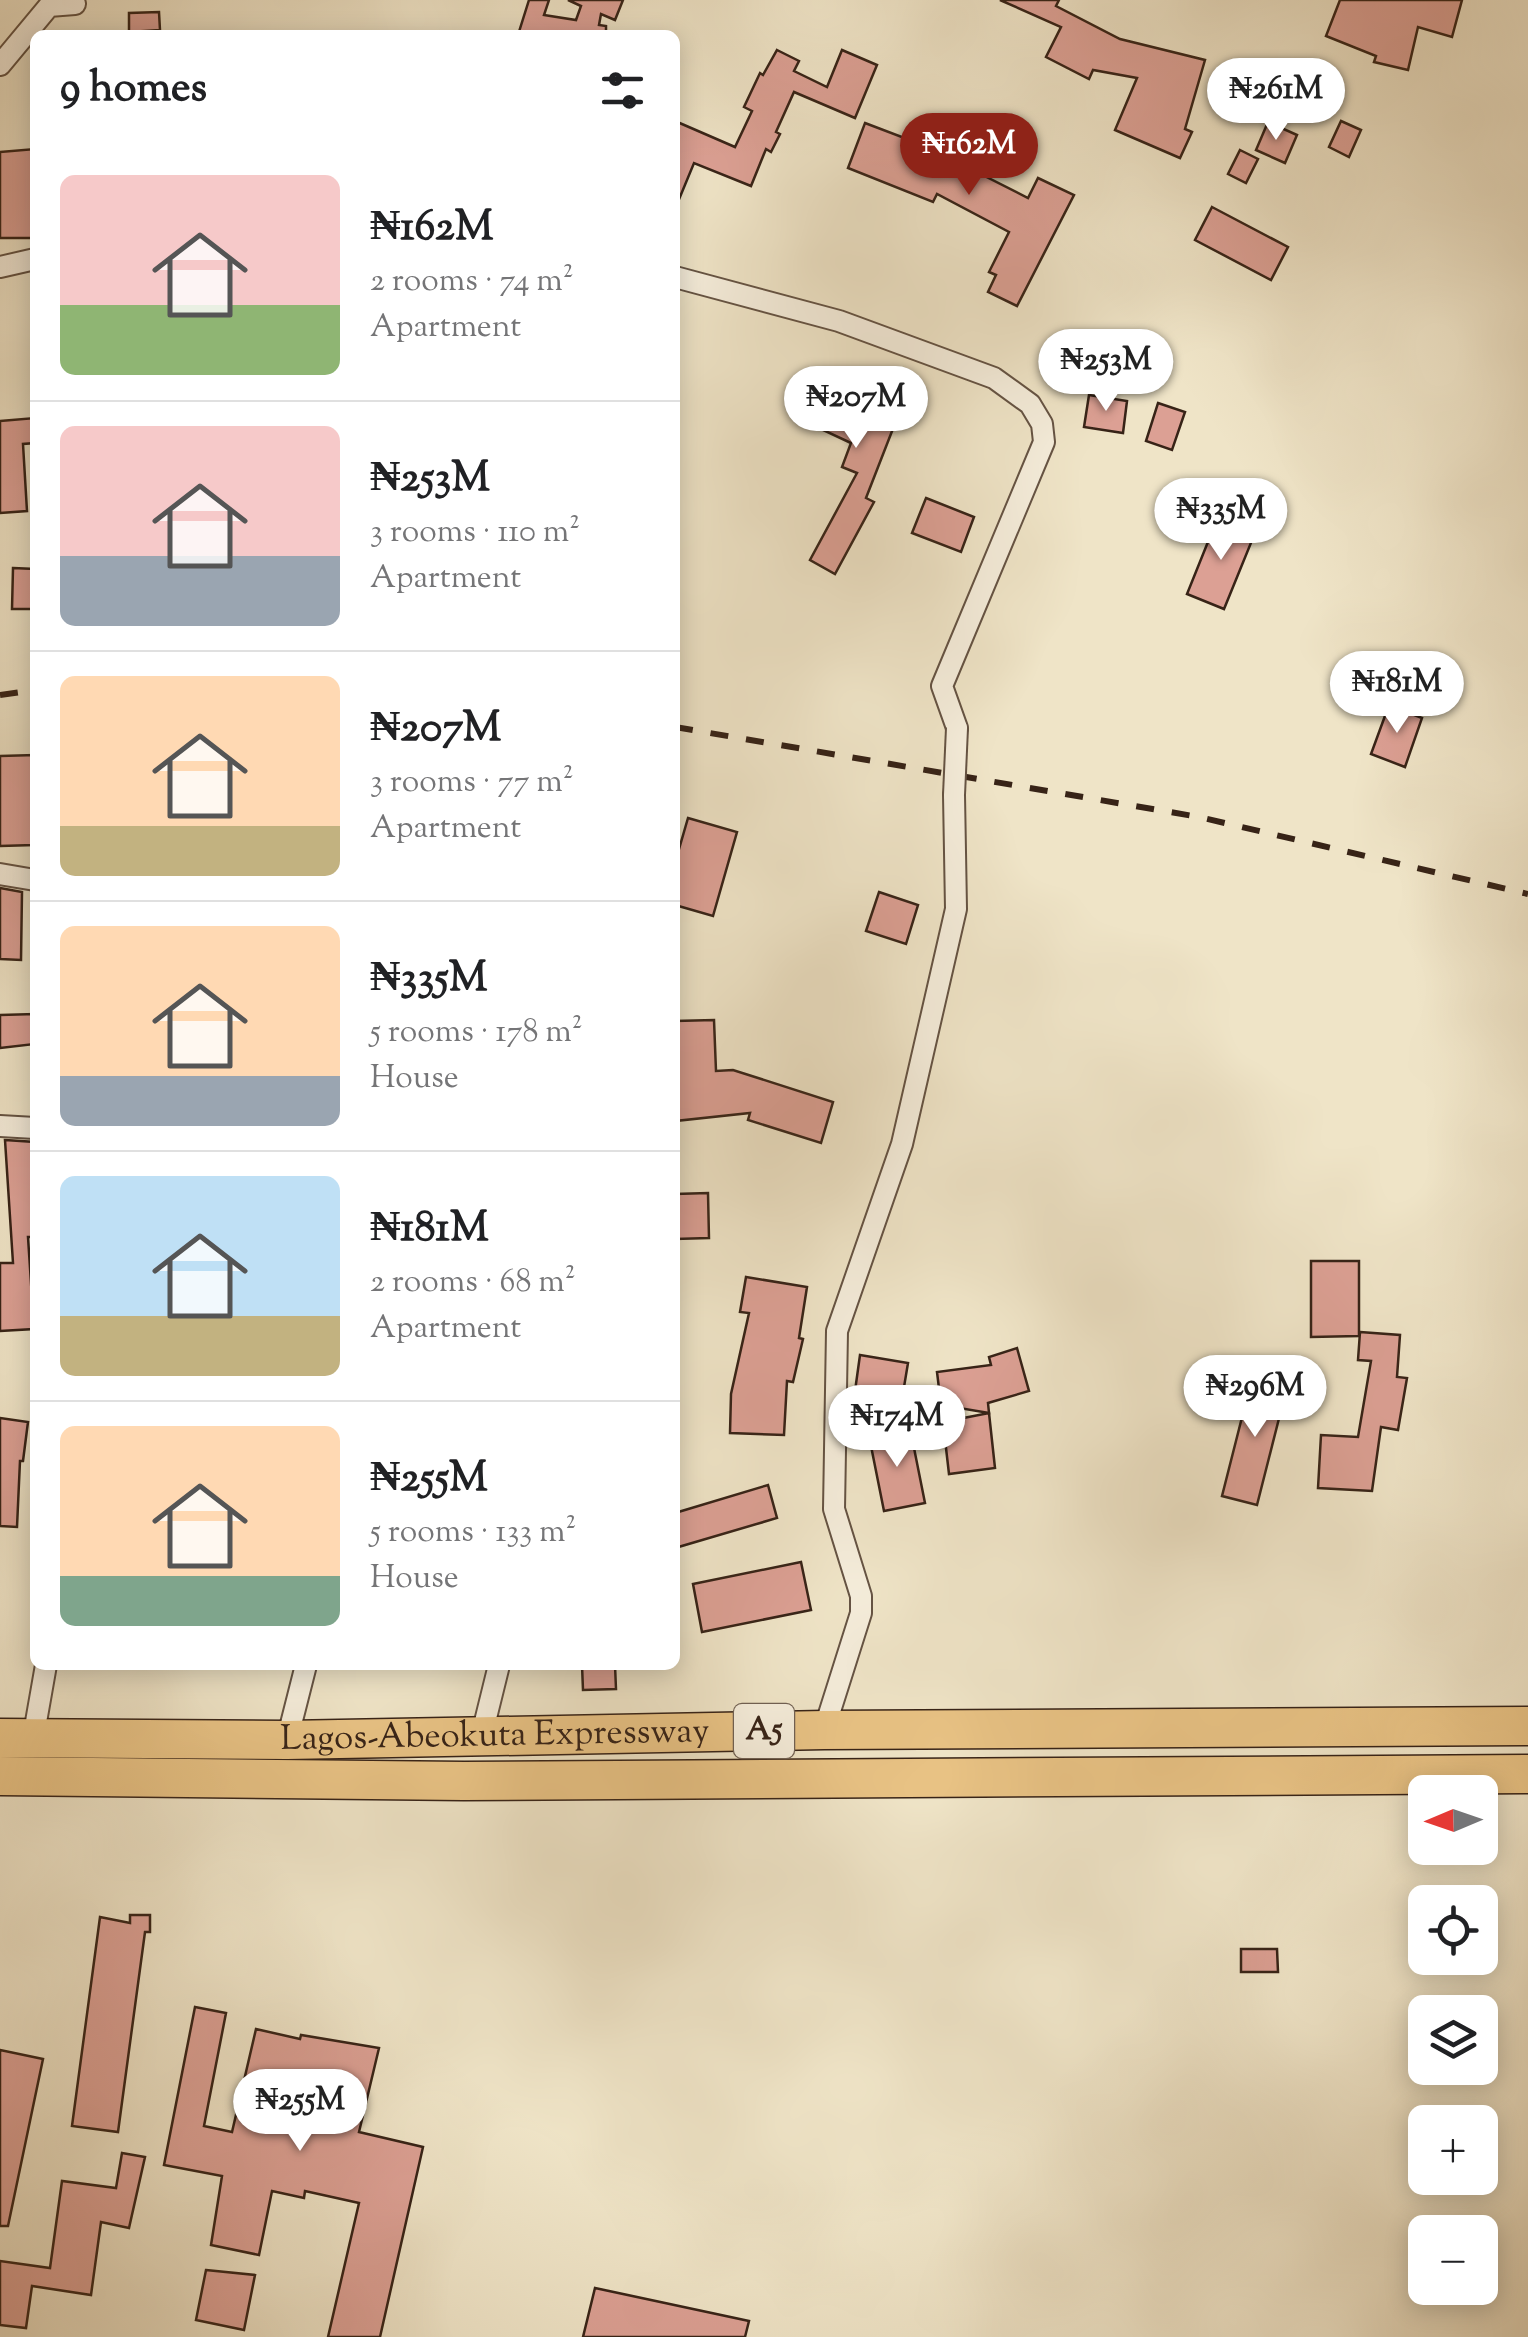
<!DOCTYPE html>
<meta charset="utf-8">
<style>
body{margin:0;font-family:"Sorts Mill Goudy",serif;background:#f2f2f2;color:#202124;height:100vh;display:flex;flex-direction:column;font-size:38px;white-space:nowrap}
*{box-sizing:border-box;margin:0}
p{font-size:32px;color:#757577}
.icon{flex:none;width:55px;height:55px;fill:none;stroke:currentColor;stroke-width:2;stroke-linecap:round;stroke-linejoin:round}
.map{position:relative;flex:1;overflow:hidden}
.side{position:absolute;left:30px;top:30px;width:650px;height:1640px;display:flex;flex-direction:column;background:#fff;border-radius:15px;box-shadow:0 5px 25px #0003}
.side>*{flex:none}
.needle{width:65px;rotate:268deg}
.buttons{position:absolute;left:1408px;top:1775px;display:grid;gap:20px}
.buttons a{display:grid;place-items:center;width:90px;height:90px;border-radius:15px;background:#fff;box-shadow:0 5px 25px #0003;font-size:50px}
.price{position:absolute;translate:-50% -85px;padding:0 22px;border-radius:35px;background:#fff;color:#222;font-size:32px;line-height:65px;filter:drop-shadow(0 2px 5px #0008)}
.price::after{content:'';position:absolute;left:50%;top:60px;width:30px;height:22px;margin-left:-15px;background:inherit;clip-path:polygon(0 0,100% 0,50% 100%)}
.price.current{background:#8f2418;color:#fff}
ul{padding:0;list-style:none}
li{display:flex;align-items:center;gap:30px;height:250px;padding:0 30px}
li+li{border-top:2px solid #e0e0e0}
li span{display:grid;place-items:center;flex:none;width:280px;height:200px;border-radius:15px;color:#555}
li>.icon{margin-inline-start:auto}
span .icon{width:120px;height:120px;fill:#fffc;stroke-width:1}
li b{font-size:42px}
h2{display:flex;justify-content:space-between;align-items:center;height:120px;padding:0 30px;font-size:42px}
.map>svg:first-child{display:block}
</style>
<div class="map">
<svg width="1528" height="2337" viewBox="0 0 1528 2337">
<rect width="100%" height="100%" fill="#efe4c7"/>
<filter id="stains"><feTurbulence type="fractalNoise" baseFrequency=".002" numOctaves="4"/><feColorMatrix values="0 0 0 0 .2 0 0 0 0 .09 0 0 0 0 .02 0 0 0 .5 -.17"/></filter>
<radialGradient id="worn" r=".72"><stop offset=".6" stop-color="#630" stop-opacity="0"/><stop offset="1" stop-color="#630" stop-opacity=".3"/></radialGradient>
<g fill="#dca094" stroke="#372317" stroke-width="2.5">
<polygon points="529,0 549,0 544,15 576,20 581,6 568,0 623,0 615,20 601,14 599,25 606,26 606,35 518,35"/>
<polygon points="1000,0 1059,0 1056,6 1120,39 1205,60 1185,129 1192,132 1180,158 1115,130 1137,78 1093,70 1089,79 1046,57 1061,27"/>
<polygon points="1340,0 1462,0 1452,37 1418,27 1408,70 1374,62 1376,56 1326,36"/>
<polygon points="159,12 160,30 129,32 129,13"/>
<polygon points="777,50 799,61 794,71 827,87 842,50 877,65 855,118 794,92 776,132 780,134 771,152 766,149 751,186 694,163 675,209 675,121 735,147 752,111 744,107 760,73 763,75"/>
<polygon points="1341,121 1361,130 1349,157 1329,147"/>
<polygon points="1268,122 1297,135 1285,163 1256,150"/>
<polygon points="865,123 920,144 929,127 961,142 953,160 1028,198 1038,178 1074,195 1017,306 988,292 996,275 989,272 1009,232 937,194 933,202 848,168"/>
<polygon points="35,149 35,238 0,238 0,152"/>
<polygon points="1240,150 1258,159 1246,183 1228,174"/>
<polygon points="1212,207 1288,247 1271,280 1195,240"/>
<polygon points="833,372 872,389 879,373 910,385 866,498 874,502 835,574 810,560 857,473 842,467 851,443 810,424"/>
<polygon points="1089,395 1127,401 1123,433 1084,427"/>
<polygon points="1158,403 1185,412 1172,450 1146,441"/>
<polygon points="35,418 35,443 23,444 27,511 0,513 0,421"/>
<polygon points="926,498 974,517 961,552 912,533"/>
<polygon points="1218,517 1255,533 1224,609 1187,594"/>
<polygon points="13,568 35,569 35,609 12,609"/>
<polygon points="1389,705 1422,718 1405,767 1371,754"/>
<polygon points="35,755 34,845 0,846 0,756"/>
<polygon points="688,818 737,832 713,916 675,905 675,863"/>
<polygon points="0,888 22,892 21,960 0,959"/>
<polygon points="879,892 918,905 906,944 866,931"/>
<polygon points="35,1014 35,1044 0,1048 0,1015"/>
<polygon points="714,1020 716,1071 733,1070 833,1102 821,1143 748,1120 750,1113 675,1121 675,1021"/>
<polygon points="5,1140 35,1142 35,1237 28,1237 34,1329 0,1331 0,1263 13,1263"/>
<polygon points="708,1193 709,1238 675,1239 675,1194"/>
<polygon points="1311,1261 1359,1261 1359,1336 1311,1337"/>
<polygon points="746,1277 807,1287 799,1338 803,1339 793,1382 787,1381 784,1435 730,1433 731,1394 749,1313 740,1312"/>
<polygon points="1360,1332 1400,1335 1397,1377 1407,1378 1398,1430 1381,1427 1372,1491 1318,1488 1321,1435 1358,1437 1371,1361 1358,1360"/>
<polygon points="1017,1348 1029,1391 988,1403 989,1413 941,1405 937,1372 991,1365 989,1357"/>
<polygon points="860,1355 908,1363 902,1399 855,1391"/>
<polygon points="1253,1374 1288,1383 1257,1505 1222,1496"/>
<polygon points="989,1413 995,1468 949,1474 943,1422"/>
<polygon points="0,1418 28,1422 23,1461 20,1461 17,1527 0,1526"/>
<polygon points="910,1428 925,1503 884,1511 869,1436"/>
<polygon points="768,1485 777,1518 675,1548 675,1513"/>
<polygon points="801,1562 811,1610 702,1632 693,1584"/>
<polygon points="582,1665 615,1665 616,1689 583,1690"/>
<polygon points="130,1915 150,1915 150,1932 145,1932 118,2132 72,2126 100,1917 130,1923"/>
<polygon points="1241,1949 1277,1949 1278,1972 1241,1972"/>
<polygon points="195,2007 226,2013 204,2126 232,2132 256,2029 300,2039 301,2035 379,2048 359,2132 423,2147 380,2337 328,2337 359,2203 305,2191 304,2198 272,2191 259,2255 211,2245 222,2176 164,2165"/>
<polygon points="0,2050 43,2059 8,2226 0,2226"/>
<polygon points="122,2153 145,2157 129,2228 101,2222 91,2295 32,2286 26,2328 0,2325 0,2261 50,2268 62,2181 116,2188"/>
<polygon points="206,2270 255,2275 244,2330 196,2320"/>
<polygon points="595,2288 749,2321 745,2337 583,2337"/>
</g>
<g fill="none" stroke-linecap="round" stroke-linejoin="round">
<defs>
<g id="street">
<polyline points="0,65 49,6 75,4"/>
<polyline points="0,267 35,259"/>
<polyline points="675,277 839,321 994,378 1030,404 1042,424 1044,442 942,686 957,728"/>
<polyline points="0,874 35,880"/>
<polyline points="0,1126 35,1128"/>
<polyline points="824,1730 861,1613 861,1596 834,1509 837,1331 902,1144 956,909 954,795"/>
<polyline points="482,1734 499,1665"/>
<polyline points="33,1739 46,1665"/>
<polyline points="287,1740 306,1665"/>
</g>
<g id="highway">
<path id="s1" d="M 0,1738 L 287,1740 L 824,1730 L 1528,1726"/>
<polyline points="0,1776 464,1781 1528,1774"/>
</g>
</defs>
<use href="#street" stroke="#655343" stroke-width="24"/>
<use href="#highway" stroke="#372317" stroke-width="41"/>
<use href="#street" stroke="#f5eddb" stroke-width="20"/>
<use href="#highway" stroke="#e8c284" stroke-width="38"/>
<g stroke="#372317" stroke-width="6" stroke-dasharray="18 18" stroke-linecap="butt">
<polyline points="0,695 35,690"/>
<polyline points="675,727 1199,817 1528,894"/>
</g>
<defs>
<polyline id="street-bridge" points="954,795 957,728"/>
</defs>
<use href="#street-bridge" stroke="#655343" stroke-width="24" stroke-linecap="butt"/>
<use href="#street-bridge" stroke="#f5eddb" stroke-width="20"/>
</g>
<g text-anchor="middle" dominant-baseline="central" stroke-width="10" stroke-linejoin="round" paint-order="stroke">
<rect fill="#f5eddb" stroke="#706052" stroke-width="2.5" x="734" y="1704" width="60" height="54" rx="8"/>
<g font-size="32" font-weight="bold" fill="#372317">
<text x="764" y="1731">A5</text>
</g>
<g font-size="35" fill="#372317" stroke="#f5eddb">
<text stroke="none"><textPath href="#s1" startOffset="495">Lagos-Abeokuta Expressway</textPath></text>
</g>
</g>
<rect width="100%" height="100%" filter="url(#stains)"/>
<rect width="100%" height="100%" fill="url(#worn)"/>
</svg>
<div class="buttons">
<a><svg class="needle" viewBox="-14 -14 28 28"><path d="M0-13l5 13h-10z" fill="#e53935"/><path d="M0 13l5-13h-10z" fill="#757577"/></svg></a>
<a><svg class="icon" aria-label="locate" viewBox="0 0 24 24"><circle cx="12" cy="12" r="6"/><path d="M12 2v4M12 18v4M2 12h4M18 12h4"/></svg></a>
<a><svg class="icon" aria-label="layers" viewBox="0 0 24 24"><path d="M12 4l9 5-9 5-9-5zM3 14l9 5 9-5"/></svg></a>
<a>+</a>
<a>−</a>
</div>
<b class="price" style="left:1276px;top:143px">₦261M</b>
<b class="price current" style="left:969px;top:198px">₦162M</b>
<b class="price" style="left:1106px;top:414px">₦253M</b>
<b class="price" style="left:856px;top:451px">₦207M</b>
<b class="price" style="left:1221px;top:563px">₦335M</b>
<b class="price" style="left:1397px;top:736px">₦181M</b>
<b class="price" style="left:1255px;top:1440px">₦296M</b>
<b class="price" style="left:897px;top:1470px">₦174M</b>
<b class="price" style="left:300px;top:2154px">₦255M</b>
<section class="side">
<h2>9 homes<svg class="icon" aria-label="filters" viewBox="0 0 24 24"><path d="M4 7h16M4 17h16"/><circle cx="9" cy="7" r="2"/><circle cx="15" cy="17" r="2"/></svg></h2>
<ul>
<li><span style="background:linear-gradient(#f6c9c9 65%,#8fb573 0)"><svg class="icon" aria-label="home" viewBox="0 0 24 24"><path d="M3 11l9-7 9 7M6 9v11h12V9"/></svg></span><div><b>₦162M</b><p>2 rooms · 74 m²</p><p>Apartment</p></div></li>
<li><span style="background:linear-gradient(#f6c9c9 65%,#9aa5b1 0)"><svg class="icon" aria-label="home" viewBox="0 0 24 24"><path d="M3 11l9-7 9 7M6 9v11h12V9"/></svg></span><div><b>₦253M</b><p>3 rooms · 110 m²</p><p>Apartment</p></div></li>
<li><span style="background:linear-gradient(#ffd9b3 75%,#c2b280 0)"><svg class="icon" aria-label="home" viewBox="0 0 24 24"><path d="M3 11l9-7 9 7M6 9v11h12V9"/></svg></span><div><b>₦207M</b><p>3 rooms · 77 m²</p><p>Apartment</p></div></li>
<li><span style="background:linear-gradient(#ffd9b3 75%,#9aa5b1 0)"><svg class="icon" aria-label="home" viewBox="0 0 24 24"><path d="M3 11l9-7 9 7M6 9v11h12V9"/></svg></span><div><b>₦335M</b><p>5 rooms · 178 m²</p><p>House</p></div></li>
<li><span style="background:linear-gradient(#bfe0f5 70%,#c2b280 0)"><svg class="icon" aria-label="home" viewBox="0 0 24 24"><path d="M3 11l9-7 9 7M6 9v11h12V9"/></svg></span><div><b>₦181M</b><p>2 rooms · 68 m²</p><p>Apartment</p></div></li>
<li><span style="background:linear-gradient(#ffd9b3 75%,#7fa58c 0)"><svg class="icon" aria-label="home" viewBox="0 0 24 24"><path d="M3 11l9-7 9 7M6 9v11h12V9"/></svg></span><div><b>₦255M</b><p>5 rooms · 133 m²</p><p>House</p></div></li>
</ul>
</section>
</div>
